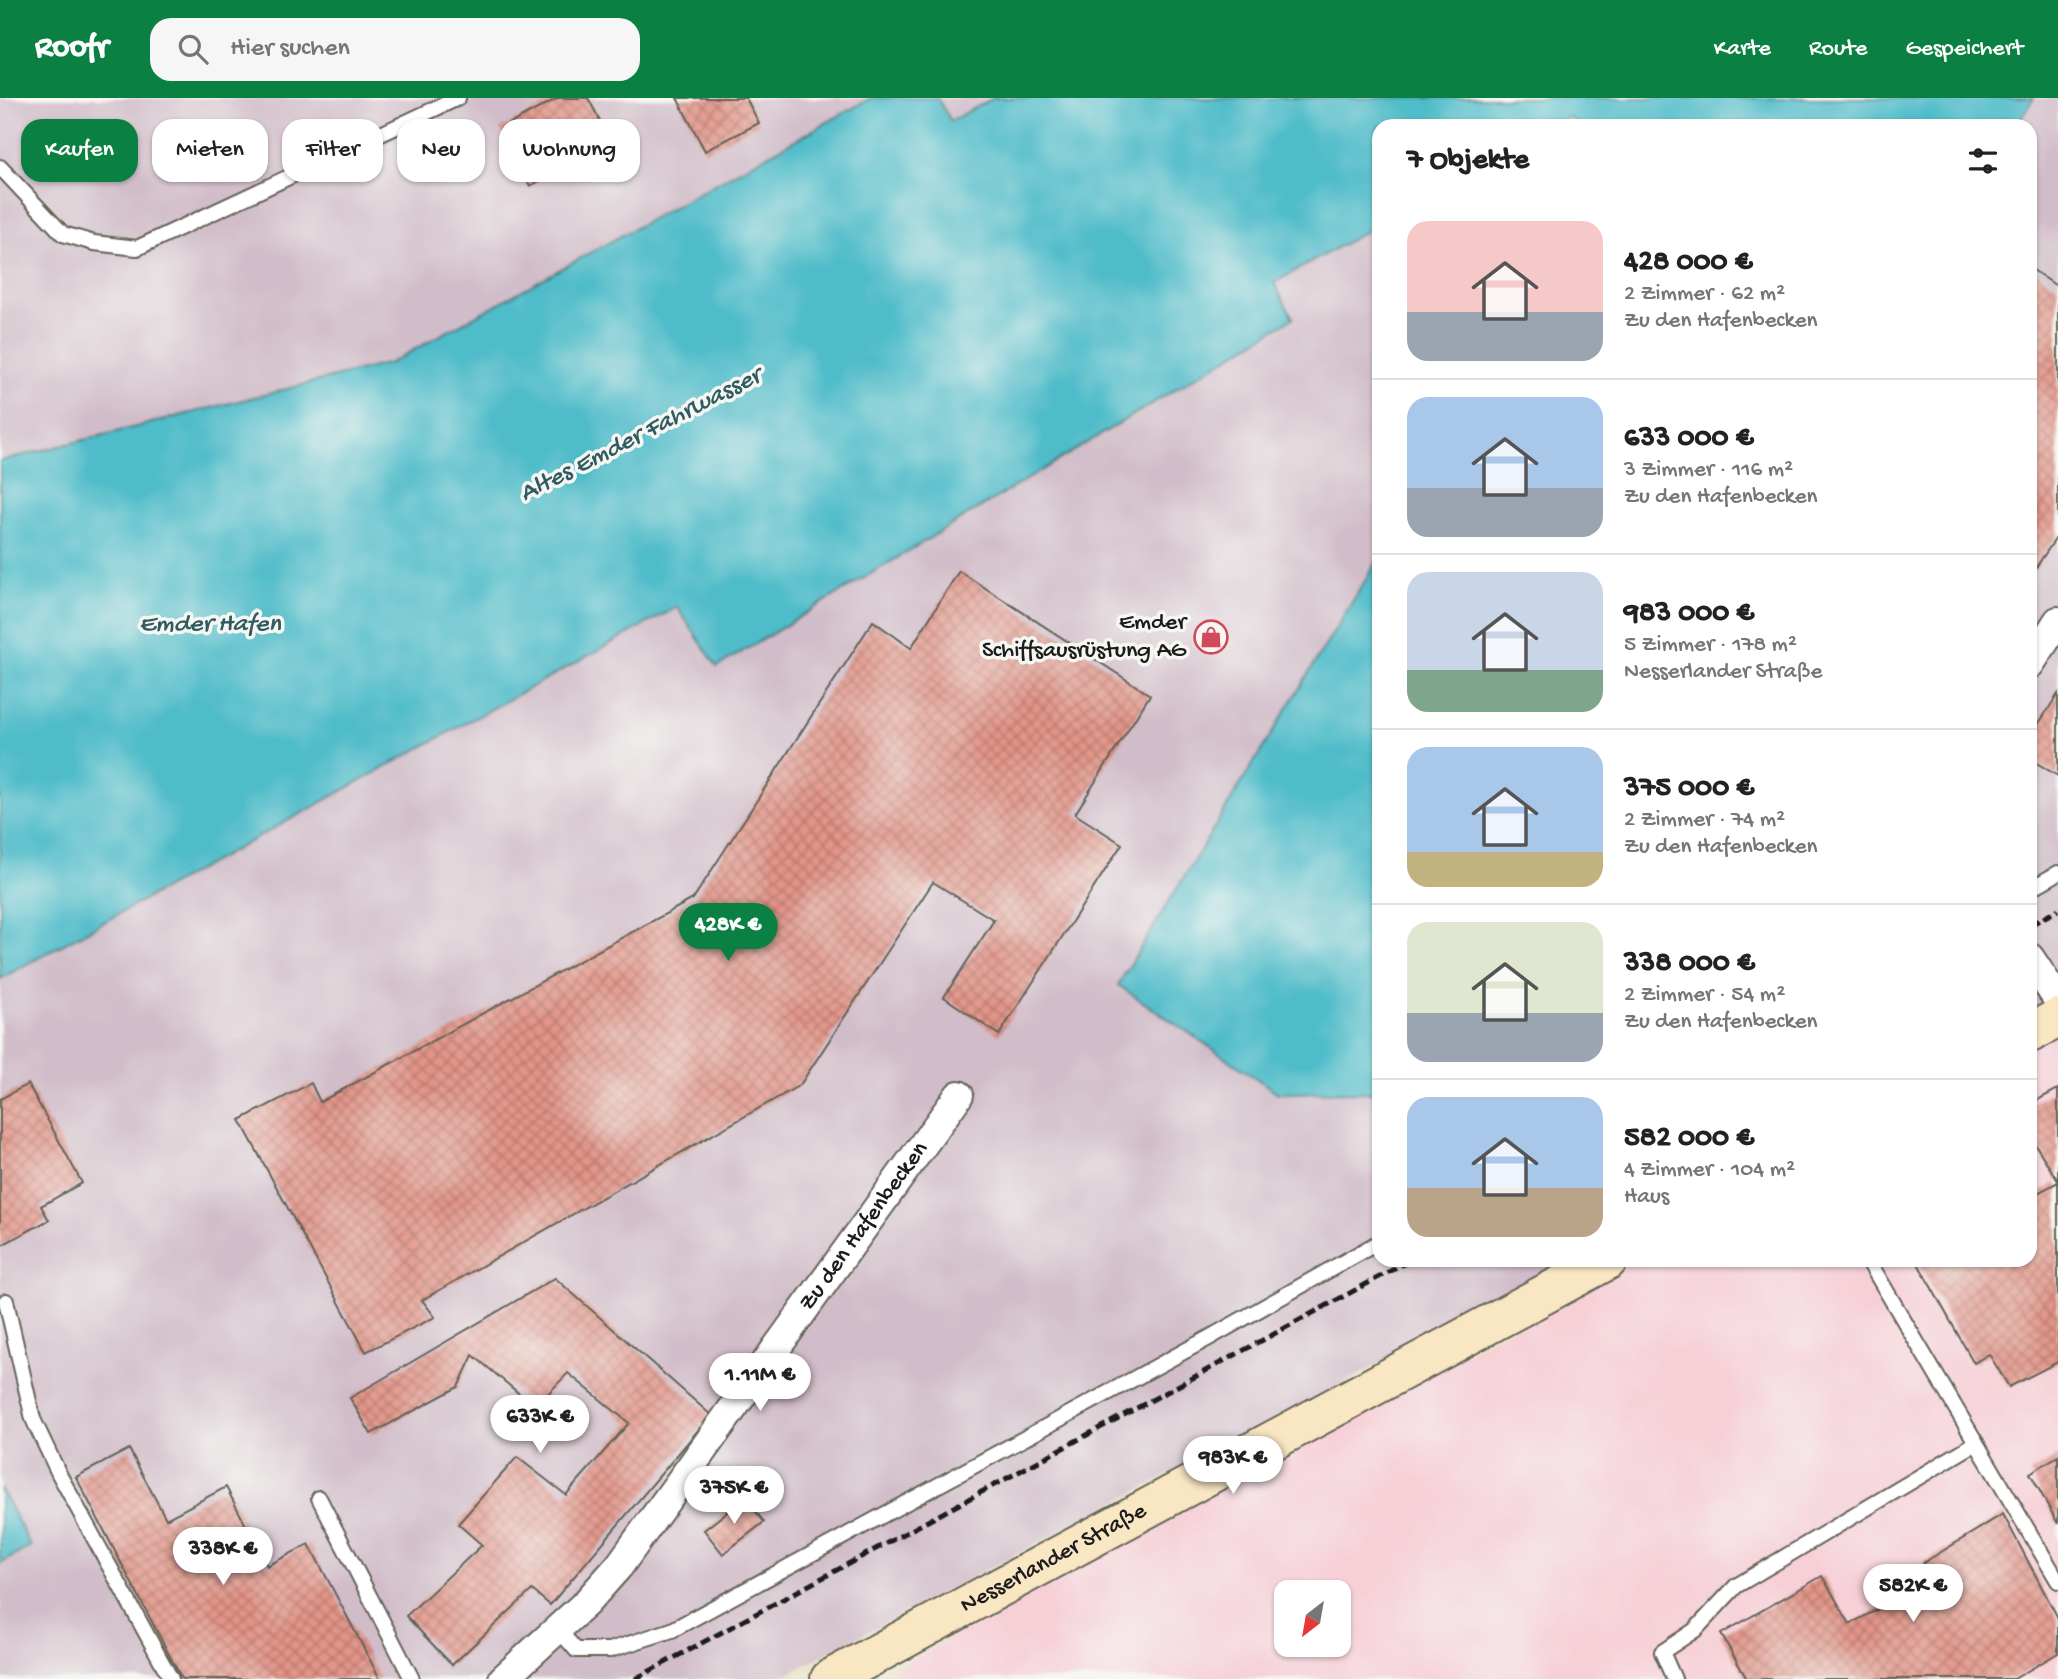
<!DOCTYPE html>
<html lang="de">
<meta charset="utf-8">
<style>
body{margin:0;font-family:"Gochi Hand",sans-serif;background:#f6f6f6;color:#222;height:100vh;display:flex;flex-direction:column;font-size:26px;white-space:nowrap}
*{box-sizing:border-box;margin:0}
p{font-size:23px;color:#767676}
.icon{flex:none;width:38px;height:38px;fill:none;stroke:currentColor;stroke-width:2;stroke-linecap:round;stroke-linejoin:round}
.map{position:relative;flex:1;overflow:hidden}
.details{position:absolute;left:1372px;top:21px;width:665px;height:1148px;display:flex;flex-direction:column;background:#fff;border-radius:21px;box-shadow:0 2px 5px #0004}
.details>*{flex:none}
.top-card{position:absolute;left:21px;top:21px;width:665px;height:63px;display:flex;gap:14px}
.needle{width:46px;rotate:211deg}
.fabs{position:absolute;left:1274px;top:1482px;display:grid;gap:14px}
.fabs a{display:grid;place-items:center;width:77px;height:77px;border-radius:14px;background:#fff;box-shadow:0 2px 5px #0004;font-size:35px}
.price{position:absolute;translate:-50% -60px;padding:0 16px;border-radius:24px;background:#fff;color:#222;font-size:23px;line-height:46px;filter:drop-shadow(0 2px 4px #0008)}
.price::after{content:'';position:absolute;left:50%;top:42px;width:21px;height:16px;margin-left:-10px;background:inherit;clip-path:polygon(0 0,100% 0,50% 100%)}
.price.current{background:#0b8043;color:#fff}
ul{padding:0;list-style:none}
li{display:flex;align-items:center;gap:21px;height:175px;padding:0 35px}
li+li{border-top:2px solid #e0e0e0}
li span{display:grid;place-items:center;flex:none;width:196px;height:140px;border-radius:21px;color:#555}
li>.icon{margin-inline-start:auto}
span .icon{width:84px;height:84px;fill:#fffc;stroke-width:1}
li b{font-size:30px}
h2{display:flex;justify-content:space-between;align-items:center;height:84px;padding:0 35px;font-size:30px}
.pill{padding:0 24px;border-radius:21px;background:#fff;box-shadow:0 2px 5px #0004;font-size:24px;line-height:63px}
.pill.current{background:#0b8043;color:#fff}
header{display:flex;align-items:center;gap:42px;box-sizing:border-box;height:98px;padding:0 35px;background:#0b8043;color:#fff}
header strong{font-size:33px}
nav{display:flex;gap:38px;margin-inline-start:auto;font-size:24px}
.search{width:490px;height:63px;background:#f6f6f6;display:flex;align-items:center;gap:18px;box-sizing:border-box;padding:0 24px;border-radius:21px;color:#767676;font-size:26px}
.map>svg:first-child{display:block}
</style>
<header>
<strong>Roofr</strong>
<div class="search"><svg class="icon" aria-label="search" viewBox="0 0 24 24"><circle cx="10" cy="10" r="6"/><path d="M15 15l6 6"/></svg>Hier suchen</div>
<nav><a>Karte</a><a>Route</a><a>Gespeichert</a></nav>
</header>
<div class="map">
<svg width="2058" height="1581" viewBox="0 0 2058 1581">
<defs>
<pattern id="building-cross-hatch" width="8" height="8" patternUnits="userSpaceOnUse" patternTransform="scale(1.75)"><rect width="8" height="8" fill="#e39589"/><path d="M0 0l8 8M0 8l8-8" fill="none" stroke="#b7796f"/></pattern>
</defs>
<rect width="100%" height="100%" fill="#f6f6f2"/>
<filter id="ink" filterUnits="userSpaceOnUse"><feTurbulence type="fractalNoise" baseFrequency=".0143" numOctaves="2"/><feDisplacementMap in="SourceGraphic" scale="14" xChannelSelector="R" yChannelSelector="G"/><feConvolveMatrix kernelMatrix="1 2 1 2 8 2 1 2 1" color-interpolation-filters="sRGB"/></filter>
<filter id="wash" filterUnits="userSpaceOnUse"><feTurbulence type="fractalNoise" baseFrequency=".00686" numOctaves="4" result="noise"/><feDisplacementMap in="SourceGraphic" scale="28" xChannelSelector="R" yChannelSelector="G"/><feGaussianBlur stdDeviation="1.57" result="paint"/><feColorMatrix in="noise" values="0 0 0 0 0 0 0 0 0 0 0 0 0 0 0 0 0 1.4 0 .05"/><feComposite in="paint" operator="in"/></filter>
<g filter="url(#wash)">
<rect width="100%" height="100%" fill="#e8e3c5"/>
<path fill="#f6cfd7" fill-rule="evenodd" d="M 2058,928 L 2058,1581 L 876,1581 L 1634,1162 L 2030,1162 L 2030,943 ZM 1286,1494 L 1339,1494 L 1339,1547 L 1286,1547 Z"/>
<g fill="#d1bdc9">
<polygon points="0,0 871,0 390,266 0,363"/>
<polygon points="937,0 993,0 951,24"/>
<polygon points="2034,0 2058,0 2058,912 2030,926 2030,28 2016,28"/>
<polygon points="1379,126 1379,460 1119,887 1278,995 1379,994 1379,1162 1579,1162 778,1581 0,1581 0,1466 31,1448 0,1390 0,881 678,509 718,569 1293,220 1274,185"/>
</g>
<g fill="#4fbcc9" stroke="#366c72" stroke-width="2">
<polygon points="871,0 937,0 951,23 993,0 2034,0 2016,28 1577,28 1570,19 1553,28 1379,28 1379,126 1274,185 1293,220 717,569 677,509 0,881 0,363 390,265"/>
<polygon points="1379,460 1379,994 1278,995 1118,887"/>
<polygon points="0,1390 31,1448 0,1466"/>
</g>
<g id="blocks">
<g fill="url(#building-cross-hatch)">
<polygon points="558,0 588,0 612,45 530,88 500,31"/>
<polygon points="677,0 746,0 759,25 705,53"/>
<polygon points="2030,170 2058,189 2058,437 2030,478"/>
<polygon points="959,473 1150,597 1075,716 1122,746 999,937 944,899 994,822 933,784 800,987 422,1202 435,1219 366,1254 240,1022 311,985 320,1004 693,801 873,523 911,550"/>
<polygon points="2058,596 2058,678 2030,661 2030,639"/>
<polygon points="28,986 82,1085 41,1108 49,1122 0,1148 0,1001"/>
<polygon points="2058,991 2058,1083 2030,1038 2030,1006"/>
<polygon points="2058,1084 2058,1264 2009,1289 1989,1256 1974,1265 1916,1162 2030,1162 2030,1099"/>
<polygon points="555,1180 711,1317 550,1507 532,1492 452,1567 406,1518 482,1447 458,1426 517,1359 566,1397 629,1325 568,1275 535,1309 473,1257 458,1289 371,1336 350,1300"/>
<polygon points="129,1351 166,1421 226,1389 267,1468 309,1446 380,1581 182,1581 76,1379"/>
<polygon points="2058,1358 2058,1426 2030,1375"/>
<polygon points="745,1400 764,1424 723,1456 704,1432"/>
<polygon points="2003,1416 2058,1520 2058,1555 2014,1581 1747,1581 1721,1536 1822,1478 1850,1526 1932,1483 1923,1465"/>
</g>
</g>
</g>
<g filter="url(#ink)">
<use href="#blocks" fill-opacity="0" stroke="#636257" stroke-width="2"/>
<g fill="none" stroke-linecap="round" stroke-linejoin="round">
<defs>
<g id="lane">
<polyline points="0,69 63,136 94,145 137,150 458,0"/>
<polyline points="2030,791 2058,775"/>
<polyline points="1868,1162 2058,1483"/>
<polyline points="6,1203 33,1321 59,1376 171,1581"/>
<polyline points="319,1400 412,1581"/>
<polyline points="558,1531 576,1552 610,1552 672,1532 1207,1241 1379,1144"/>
<polyline points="1674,1581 1662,1554 1695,1532 1736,1488 1976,1345"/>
</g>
<g id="street">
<polyline points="2030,566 2058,523"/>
<polyline points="2030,860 2058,902"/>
<path id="s1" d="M 503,1581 L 586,1505 L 619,1468 L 959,997"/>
</g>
<g id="secondary">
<polyline points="2030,935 2058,920"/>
<path id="s2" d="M 830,1581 L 1608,1162"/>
</g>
</defs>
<use href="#lane" stroke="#636257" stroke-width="18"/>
<use href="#street" stroke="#636257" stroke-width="32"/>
<use href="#secondary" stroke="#636257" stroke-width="42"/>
<use href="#lane" stroke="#fff" stroke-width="14"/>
<use href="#street" stroke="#fff" stroke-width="28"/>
<use href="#secondary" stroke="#f9e7c3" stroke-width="38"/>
<g stroke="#1c1c1c" stroke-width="5" stroke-dasharray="10 5" stroke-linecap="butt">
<polyline points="2030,827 2058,812"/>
<polyline points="635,1581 1411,1162"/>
</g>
</g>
</g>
<defs>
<symbol id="shop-ring" viewBox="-11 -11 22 22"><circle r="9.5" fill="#f6f6f2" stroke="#d1495b" stroke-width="1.5"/><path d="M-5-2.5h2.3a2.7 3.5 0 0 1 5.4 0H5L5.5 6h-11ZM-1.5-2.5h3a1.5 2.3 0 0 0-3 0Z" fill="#d1495b"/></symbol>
</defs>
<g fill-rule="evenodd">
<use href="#shop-ring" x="1192" y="520" width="38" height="38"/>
</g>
<g text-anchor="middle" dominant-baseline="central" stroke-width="7" stroke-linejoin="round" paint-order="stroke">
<g font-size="24" fill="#1c1c1c" stroke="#f6f6f2" text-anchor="end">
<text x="1186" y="525">Emder<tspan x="1186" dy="28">Schiffsausrüstung AG</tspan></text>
</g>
<g font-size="24" fill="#1c1c1c" stroke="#f6f6f2">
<text stroke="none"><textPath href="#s1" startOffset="581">Zu den Hafenbecken</textPath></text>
<text stroke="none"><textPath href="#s2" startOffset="254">Nesserlander Straße</textPath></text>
</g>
<g font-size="26" font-style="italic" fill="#305c61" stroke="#f6f6f2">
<text transform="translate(641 338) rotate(-27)">Altes Emder Fahrwasser</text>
<text x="210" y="527">Emder Hafen</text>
</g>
</g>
</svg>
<div class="fabs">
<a><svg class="needle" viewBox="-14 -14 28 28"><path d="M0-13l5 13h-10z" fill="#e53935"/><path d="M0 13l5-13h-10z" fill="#767676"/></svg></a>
</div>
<b class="price current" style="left:728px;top:865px">428K €</b>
<b class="price" style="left:760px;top:1315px">1.11M €</b>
<b class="price" style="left:540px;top:1357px">633K €</b>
<b class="price" style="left:1233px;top:1398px">983K €</b>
<b class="price" style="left:734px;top:1428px">375K €</b>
<b class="price" style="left:223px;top:1489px">338K €</b>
<b class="price" style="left:1913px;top:1526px">582K €</b>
<div class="top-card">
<a class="pill current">Kaufen</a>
<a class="pill">Mieten</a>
<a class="pill">Filter</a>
<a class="pill">Neu</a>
<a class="pill">Wohnung</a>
</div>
<section class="details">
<h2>7 Objekte<svg class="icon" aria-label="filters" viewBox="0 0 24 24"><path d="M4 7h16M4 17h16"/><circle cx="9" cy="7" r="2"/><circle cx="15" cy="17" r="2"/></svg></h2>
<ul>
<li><span style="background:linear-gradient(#f6c9c9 65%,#9aa5b1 0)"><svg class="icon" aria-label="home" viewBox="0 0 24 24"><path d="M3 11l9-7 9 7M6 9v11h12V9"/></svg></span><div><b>428 000 €</b><p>2 Zimmer · 62 m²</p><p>Zu den Hafenbecken</p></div></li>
<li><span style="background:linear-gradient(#a9c7e8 65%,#9aa5b1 0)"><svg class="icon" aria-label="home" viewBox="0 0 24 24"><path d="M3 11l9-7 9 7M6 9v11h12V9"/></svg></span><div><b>633 000 €</b><p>3 Zimmer · 116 m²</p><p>Zu den Hafenbecken</p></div></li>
<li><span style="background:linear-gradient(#c9d6e8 70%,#7fa58c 0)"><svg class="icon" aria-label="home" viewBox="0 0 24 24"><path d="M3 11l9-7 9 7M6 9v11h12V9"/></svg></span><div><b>983 000 €</b><p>5 Zimmer · 178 m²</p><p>Nesserlander Straße</p></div></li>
<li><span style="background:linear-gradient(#a9c7e8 75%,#c2b280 0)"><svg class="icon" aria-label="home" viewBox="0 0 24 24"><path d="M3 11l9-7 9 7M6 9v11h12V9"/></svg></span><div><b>375 000 €</b><p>2 Zimmer · 74 m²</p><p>Zu den Hafenbecken</p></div></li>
<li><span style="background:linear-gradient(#dfe7d0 65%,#9aa5b1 0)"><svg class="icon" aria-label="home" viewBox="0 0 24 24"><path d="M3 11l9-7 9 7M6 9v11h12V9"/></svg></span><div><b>338 000 €</b><p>2 Zimmer · 54 m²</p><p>Zu den Hafenbecken</p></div></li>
<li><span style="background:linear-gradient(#a9c7e8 65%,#b9a48a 0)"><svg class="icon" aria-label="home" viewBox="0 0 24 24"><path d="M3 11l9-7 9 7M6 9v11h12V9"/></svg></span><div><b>582 000 €</b><p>4 Zimmer · 104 m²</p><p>Haus</p></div></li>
</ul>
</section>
</div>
